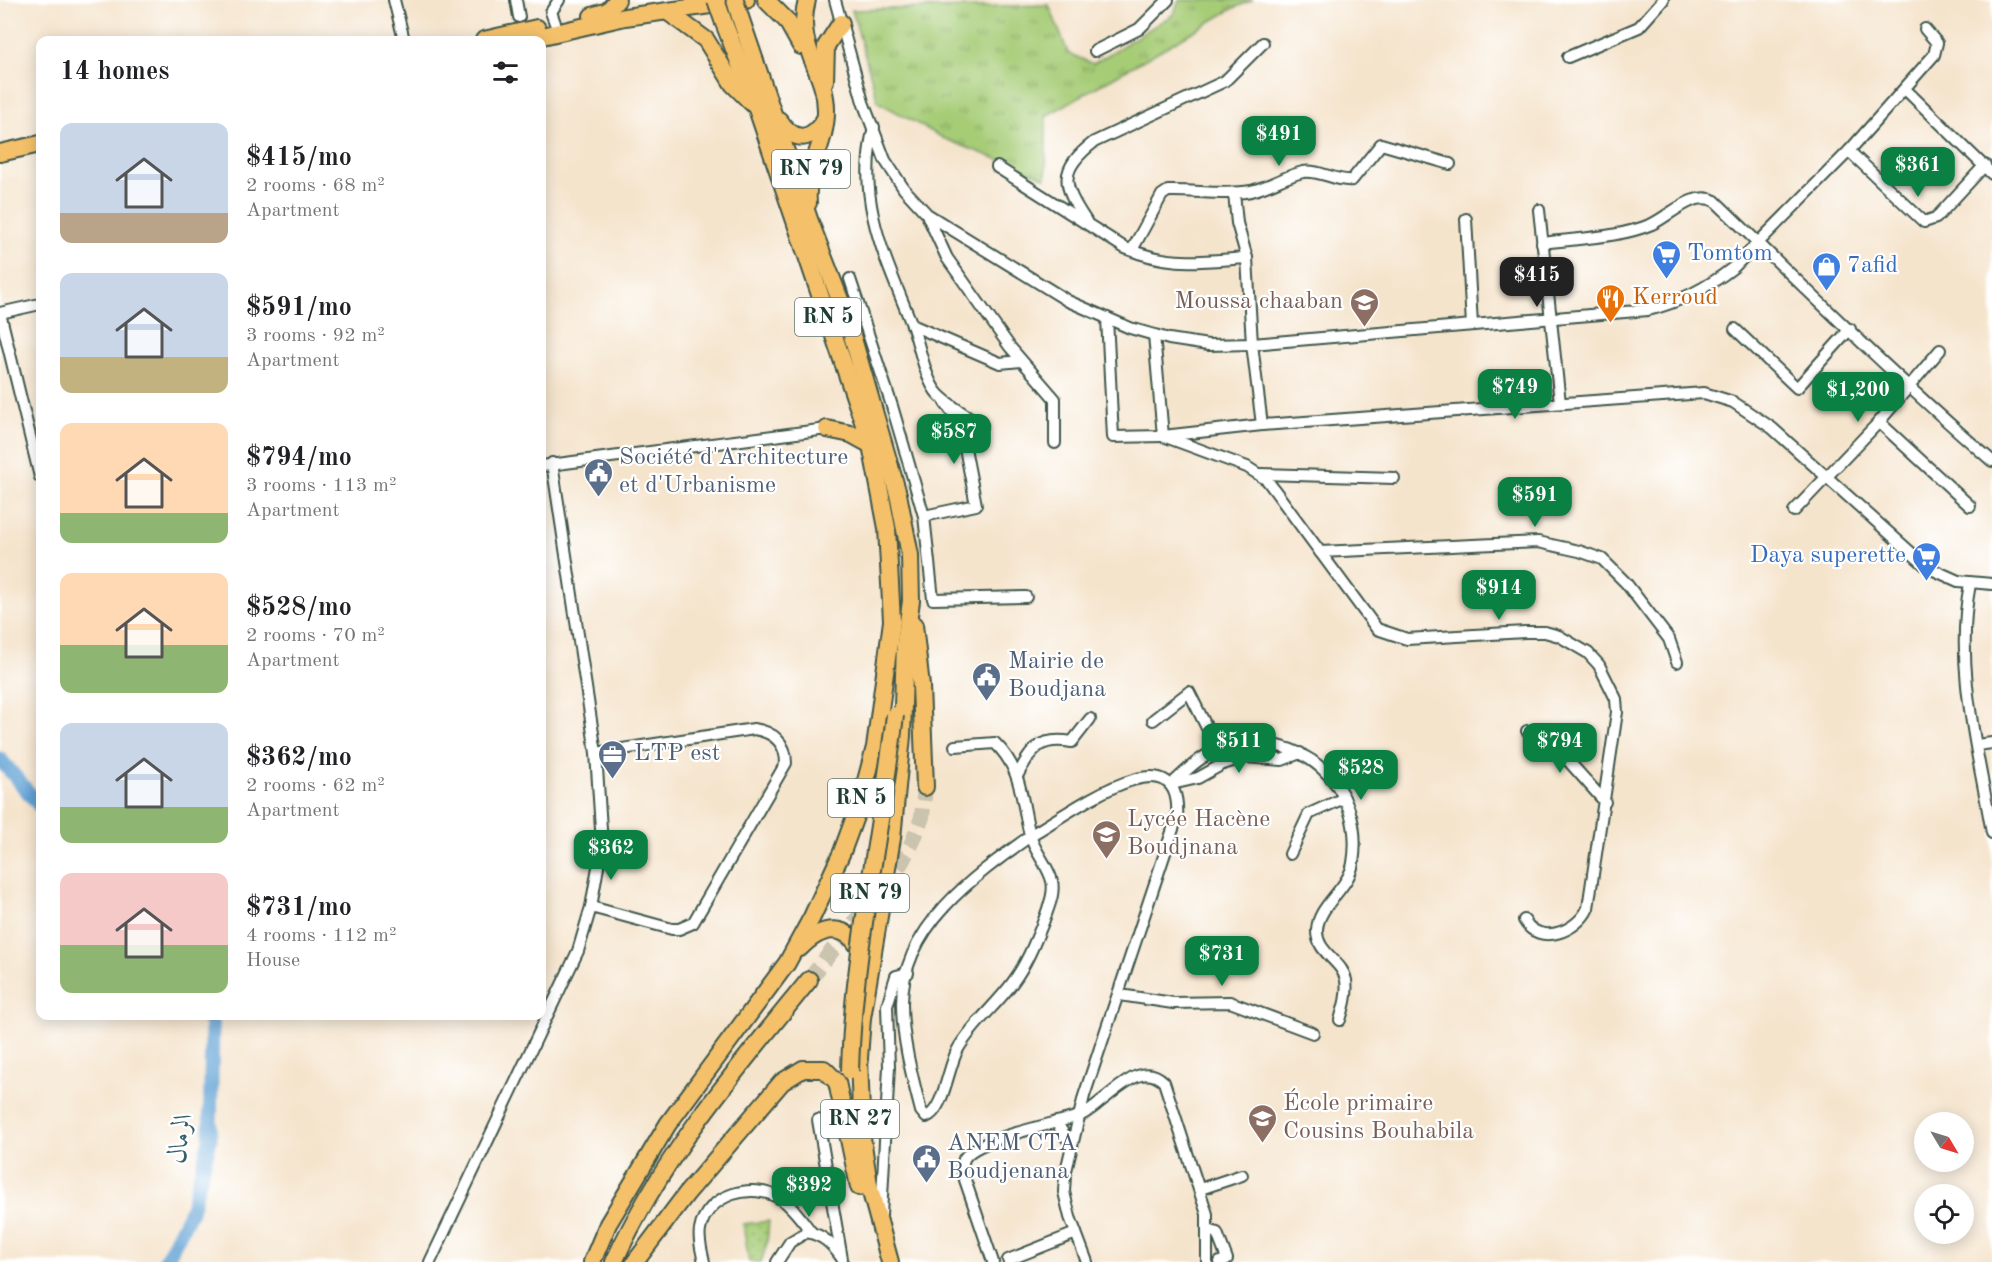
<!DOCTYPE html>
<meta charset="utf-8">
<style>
body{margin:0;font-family:"Old Standard TT",Amiri,serif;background:#f2f2f2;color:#202124;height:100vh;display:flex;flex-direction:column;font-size:22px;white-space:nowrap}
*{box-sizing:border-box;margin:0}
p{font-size:20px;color:#757577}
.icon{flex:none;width:33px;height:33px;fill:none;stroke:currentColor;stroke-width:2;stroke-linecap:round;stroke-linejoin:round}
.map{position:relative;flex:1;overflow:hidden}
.details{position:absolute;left:36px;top:36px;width:510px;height:984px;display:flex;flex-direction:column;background:#fff;border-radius:12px;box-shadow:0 3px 15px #0003}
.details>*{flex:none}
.needle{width:39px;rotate:128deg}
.controls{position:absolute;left:1914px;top:1112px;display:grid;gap:12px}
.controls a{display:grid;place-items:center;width:60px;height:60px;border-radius:50%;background:#fff;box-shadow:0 3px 15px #0003;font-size:30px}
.price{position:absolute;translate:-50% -51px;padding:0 14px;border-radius:12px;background:#0b8043;color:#fff;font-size:20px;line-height:39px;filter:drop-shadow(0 2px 3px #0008)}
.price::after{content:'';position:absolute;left:50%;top:36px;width:18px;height:14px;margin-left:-9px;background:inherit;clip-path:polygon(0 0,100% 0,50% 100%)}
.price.active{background:#222;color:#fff}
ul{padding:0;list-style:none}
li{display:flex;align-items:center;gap:18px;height:150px;padding:0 24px}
li span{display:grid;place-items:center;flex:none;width:168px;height:120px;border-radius:12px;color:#555}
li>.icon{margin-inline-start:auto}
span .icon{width:72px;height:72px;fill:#fffc;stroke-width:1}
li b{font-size:26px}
h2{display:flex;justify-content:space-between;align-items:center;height:72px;padding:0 24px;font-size:26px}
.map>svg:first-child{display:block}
</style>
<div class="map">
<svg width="1992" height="1262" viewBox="0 0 1992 1262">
<defs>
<pattern id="grass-tufts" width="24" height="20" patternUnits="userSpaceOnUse" patternTransform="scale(1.5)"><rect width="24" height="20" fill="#a6cc76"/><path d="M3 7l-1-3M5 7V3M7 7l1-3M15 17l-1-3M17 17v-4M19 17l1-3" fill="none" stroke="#87a762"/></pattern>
<pattern id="park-dots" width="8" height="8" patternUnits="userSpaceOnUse" patternTransform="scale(1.5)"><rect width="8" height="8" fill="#a6cc76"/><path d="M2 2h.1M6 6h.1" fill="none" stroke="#87a762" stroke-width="1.8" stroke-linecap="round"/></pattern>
</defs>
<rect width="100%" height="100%" fill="#fff"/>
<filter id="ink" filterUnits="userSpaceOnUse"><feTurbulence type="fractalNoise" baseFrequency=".0167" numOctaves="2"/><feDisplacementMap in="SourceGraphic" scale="12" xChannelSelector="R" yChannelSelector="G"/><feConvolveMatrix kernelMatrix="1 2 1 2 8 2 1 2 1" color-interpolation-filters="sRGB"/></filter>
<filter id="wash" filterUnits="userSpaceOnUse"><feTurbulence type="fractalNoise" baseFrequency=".008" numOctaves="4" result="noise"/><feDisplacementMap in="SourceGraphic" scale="24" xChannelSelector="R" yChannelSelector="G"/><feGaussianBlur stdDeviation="1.35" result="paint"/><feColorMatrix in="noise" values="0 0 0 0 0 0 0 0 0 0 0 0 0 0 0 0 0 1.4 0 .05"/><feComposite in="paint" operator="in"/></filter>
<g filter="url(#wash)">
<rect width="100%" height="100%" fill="#f5e4cc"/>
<polygon fill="url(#grass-tufts)" stroke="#628455" stroke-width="1.5" points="1179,0 1253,0 1234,8 1046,116 1046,178 945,139 878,102 852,10 1049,5 1068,53 1093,64 1174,14"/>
<polygon fill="url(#park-dots)" stroke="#628455" stroke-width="1.5" points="769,1221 767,1243 761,1262 749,1262 743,1224"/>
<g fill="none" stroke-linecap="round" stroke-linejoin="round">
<g stroke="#61a2d4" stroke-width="15">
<polyline points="0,759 40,806"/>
<polyline points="165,1262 191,1211 210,1140 212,1024 207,1016"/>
</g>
</g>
</g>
<g filter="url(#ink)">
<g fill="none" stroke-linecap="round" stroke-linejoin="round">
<polyline stroke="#cac3ae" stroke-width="16" stroke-dasharray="16 8" stroke-linecap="butt" points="809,980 901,863 913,841 922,817 925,787"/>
<defs>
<g id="minor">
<polyline points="394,0 404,40"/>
<polyline points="516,0 519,17"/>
<path d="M 835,0 L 863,102 L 885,160 L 904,189 L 927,214 L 1068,301 L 1130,328 L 1169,339 L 1208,345 L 1252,344 L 1648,310 C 1681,302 1707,288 1734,267 L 1849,151 L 1934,55 L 1937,43 L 1925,29"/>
<polyline points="555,23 551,12 559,0"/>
<polyline points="1095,51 1139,29 1168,0"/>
<polyline points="1568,57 1639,27 1663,0"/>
<polyline points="1905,89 1992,174"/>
<path d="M 874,127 C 855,200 886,259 912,325 C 919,343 925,380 938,394 C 949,406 968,416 982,425"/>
<polyline points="1849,151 1924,222 1936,218 1985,165"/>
<path d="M 997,167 L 1125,248 C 1171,267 1199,261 1247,258 L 1252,344 L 1262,425"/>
<polyline points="1234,193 1237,223 1247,258"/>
<polyline points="1539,210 1560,403"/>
<polyline points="928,217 947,258 1010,347 1055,399 1055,443"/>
<polyline points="1466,219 1472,325"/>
<path d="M 1086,221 C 1062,185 1058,170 1094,142 L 1225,81 L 1263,43"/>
<path d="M 1542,243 C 1578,238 1619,238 1652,224 C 1671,215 1694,190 1715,201 C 1806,289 1896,378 1992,461"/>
<path d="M 1132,250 L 1162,195 L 1168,191 C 1195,190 1224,196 1251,191 C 1269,187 1285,176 1303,172 C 1320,169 1335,182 1352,180 L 1381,144 L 1450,164"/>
<polyline points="850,279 892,406 924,516 933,599 1026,597"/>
<polyline points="0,313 40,477"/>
<polyline points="0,313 40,304"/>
<polyline points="1107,318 1113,437 1163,436 1262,425 1704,393 1733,402 1772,428 1927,567 1958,581 1992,584"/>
<polyline points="912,325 1000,363 1021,361"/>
<polyline points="1735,329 1797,388 1850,329"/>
<path d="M 1154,335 L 1163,436 L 1247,467 L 1267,480 L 1377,629 L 1407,639 L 1525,632 L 1545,632 L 1559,636 L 1588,653 L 1599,665 L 1616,699 L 1617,712 L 1588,908 C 1578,931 1539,947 1524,920"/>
<polyline points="1879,422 1970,506"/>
<polyline points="542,466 827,429"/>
<polyline points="1260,474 1394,478"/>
<polyline points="1794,511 1879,422 1940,350"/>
<polyline points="924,516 976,505 960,422 945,403"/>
<polyline points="1320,552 1538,542 1579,551 1602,559 1626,583 1669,639 1677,662"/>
<path d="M 1970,584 C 1954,666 1978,751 1992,833"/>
<polyline points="1153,720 1189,692 1218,750"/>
<polyline points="1527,731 1564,756 1605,802"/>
<polyline points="1977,745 1992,743"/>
<path d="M 955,746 L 995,743 C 1023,770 1021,801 1030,835 C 1034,851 1048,865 1052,881 C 1055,894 1048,908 1044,920 C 1035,942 1027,963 1013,982 C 996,1006 973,1023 958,1049 C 948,1066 944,1111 926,1117 L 921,1111 C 912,1076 902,1039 902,1003 C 902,924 980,872 1036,832 C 1069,813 1183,728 1177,817 L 1084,1096 L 1065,1175 L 1064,1192 L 1070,1217 L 1087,1262"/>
<path d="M 1017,776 C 1032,749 1039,736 1072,742 L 1090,719"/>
<path d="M 1172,784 C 1187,770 1202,754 1223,748 C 1299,726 1366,785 1353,863 C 1349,889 1318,905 1317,930 C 1316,953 1342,960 1346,980 C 1348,994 1344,1007 1340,1020"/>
<polyline points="1172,784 1198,778 1223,764 1245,757 1282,760 1300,753"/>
<polyline points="1290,854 1309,814 1344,798"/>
<path d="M 591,907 L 672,929 L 679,929 L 693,923 L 786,763 C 786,742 773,732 754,729 L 596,753"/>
<polyline points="1120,995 1173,1003 1230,1002 1313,1033"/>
<polyline points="818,1120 842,1259"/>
<polyline points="1056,1122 1072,1146"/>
<polyline points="1200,1189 1242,1175"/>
<polyline points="881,1215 889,1067 887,1006 896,976 908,973"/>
<polyline points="1208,1230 1217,1233 1227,1259 1220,1262"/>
<polyline points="1008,1260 1076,1233"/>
<polyline points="430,1262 578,951 591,907 602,844 596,753 552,463"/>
<path d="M 704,1262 C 702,1252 698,1240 700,1230 C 706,1194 753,1181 781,1199 C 794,1207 803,1222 812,1233"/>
<path d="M 777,1262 L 790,1242 L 807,1232 C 823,1235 832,1244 841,1257"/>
<path d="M 993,1262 L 964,1177 C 963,1171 961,1165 964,1159 C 974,1139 1055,1124 1079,1116 C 1087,1113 1094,1107 1101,1101 C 1119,1088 1143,1061 1164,1082 L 1207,1214 L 1207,1262"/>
</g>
<g id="highway">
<polyline points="766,0 787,21 801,46"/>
<path d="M 807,0 C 794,49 827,70 826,112 C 826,144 805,170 808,203"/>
<polyline points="668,12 706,40 733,84 753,104"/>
<polyline points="592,16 608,11 617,0"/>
<polyline points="740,17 810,222 847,318 898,494 910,555 911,601 905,644 902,736 892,838 862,1018 859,1058 862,1138 869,1185 890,1262"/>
<polyline points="484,40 537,28"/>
<polyline points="525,40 625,17 746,0"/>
<polyline points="825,81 826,46 841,23"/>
<path d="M 779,120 C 795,144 811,141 825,119"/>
<polyline points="0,153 40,144"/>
<polyline points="827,429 851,434 871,445"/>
<polyline points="914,625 921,686 925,787"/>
<path d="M 800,948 C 823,924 849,922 863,956"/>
<polyline points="592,1262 608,1224 668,1124 767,990 787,963 812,917 842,852 860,803 875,747 892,621 887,528 871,445 756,106 724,23"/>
<path d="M 614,1262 C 662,1156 736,1070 809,980"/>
<polyline points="635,1262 687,1193 782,1082 803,1069 824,1069 837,1082 859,1187"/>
</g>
</defs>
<use href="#minor" stroke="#3f564b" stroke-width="14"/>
<use href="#highway" stroke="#3f564b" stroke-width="20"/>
<use href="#minor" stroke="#fff" stroke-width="10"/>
<use href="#highway" stroke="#f4c16b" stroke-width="16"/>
<defs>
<g id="highway-bridge">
<polyline points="716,0 724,23"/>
<polyline points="735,0 740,17"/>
<path d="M 850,1071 C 853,952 881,834 895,715"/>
</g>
</defs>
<use href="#highway-bridge" stroke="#3f564b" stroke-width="20" stroke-linecap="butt"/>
<use href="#highway-bridge" stroke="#f4c16b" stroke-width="16"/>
</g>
</g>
<defs>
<symbol id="supermarket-pin" viewBox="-11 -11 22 30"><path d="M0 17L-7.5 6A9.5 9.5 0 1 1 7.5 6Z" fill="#3f7fe0" stroke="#fff"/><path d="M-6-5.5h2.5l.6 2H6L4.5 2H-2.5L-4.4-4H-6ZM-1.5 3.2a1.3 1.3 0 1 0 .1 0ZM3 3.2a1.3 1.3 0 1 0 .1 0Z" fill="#fff"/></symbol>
<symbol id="shop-pin" viewBox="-11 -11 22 30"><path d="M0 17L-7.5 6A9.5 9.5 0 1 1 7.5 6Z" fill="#3f7fe0" stroke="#fff"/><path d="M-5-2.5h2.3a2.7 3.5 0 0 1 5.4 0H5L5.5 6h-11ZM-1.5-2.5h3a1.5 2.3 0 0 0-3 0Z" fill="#fff"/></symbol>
<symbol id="restaurant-pin" viewBox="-11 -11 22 30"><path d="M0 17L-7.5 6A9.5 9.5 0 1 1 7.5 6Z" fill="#e8710a" stroke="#fff"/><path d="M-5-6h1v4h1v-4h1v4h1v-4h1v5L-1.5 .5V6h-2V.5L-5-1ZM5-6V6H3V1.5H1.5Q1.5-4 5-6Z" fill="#fff"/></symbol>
<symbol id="school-pin" viewBox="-11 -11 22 30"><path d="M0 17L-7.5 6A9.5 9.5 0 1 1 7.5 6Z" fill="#8d6e63" stroke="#fff"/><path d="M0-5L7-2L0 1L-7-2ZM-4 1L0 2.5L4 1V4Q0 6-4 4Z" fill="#fff"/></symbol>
<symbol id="civic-pin" viewBox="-11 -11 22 30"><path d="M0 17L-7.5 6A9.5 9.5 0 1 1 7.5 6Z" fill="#5c6f8a" stroke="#fff"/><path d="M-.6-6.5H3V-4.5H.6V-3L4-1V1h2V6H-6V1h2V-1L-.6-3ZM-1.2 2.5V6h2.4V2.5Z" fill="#fff"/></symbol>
<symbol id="office-pin" viewBox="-11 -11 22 30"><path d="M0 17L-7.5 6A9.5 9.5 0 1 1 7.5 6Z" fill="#5c6f8a" stroke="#fff"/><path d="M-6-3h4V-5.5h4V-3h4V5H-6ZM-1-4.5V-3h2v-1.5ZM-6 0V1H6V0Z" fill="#fff"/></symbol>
</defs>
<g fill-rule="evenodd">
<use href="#supermarket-pin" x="1650" y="238" width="33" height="45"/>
<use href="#shop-pin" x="1810" y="250" width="33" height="45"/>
<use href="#restaurant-pin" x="1594" y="282" width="33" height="45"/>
<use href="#school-pin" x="1348" y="286" width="33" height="45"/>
<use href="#civic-pin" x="582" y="456" width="33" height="45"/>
<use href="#supermarket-pin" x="1910" y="540" width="33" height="45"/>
<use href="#civic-pin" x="970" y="660" width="33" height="45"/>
<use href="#office-pin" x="596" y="738" width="33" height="45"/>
<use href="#school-pin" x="1090" y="818" width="33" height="45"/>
<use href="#school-pin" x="1246" y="1102" width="33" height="45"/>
<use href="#civic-pin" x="910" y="1142" width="33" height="45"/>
</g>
<g text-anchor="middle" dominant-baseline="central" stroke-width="4.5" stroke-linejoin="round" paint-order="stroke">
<g fill="#fff" stroke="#627771" stroke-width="1.5">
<rect x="772" y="150" width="78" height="38" rx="4.5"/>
<rect x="795" y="298" width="66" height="38" rx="4.5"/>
<rect x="828" y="779" width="66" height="38" rx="4.5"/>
<rect x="831" y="874" width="78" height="38" rx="4.5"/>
<rect x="821" y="1100" width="78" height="38" rx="4.5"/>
</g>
<g font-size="22" font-weight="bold" fill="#1f3d34">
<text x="811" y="169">RN 79</text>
<text x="828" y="317">RN 5</text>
<text x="861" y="798">RN 5</text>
<text x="870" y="893">RN 79</text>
<text x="860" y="1119">RN 27</text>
</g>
<g font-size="24" fill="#366cbe" stroke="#fff" text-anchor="start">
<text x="1687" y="254">Tomtom</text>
<text x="1847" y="266">7afid</text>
<text x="1906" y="556" text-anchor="end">Daya superette</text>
</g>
<g font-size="24" fill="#c56008" stroke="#fff" text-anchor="start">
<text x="1632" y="298">Kerroud</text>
</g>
<g font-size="24" fill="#785e54" stroke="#fff" text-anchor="start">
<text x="1343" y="302" text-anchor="end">Moussa chaaban</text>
<text x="1127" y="820">Lycée Hacène<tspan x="1127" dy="28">Boudjnana</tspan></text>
<text x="1283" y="1104">École primaire<tspan x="1283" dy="28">Cousins Bouhabila</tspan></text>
</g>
<g font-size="24" fill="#4e5e75" stroke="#fff" text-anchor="start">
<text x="619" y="458">Société d'Architecture<tspan x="619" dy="28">et d'Urbanisme</tspan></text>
<text x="1008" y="662">Mairie de<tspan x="1008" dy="28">Boudjana</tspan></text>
<text x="634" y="754">LTP est</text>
<text x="947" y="1144">ANEM CTA<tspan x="947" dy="28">Boudjenana</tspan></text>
</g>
<g font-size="26" font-style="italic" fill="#36606c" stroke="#fff">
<text transform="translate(181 1138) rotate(-81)">الرمال</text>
</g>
</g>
</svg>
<div class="controls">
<a><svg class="needle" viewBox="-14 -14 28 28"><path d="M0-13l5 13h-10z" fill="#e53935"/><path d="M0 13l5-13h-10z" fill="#757577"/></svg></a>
<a><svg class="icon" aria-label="locate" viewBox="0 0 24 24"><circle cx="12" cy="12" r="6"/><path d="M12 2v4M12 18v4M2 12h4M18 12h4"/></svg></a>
</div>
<b class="price" style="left:1279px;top:167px">$491</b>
<b class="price" style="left:1918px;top:198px">$361</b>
<b class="price active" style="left:1537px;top:308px">$415</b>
<b class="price" style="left:1515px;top:420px">$749</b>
<b class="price" style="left:1858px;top:423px">$1,200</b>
<b class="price" style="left:954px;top:465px">$587</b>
<b class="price" style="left:1535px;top:528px">$591</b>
<b class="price" style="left:1499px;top:621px">$914</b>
<b class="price" style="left:1239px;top:774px">$511</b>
<b class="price" style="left:1560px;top:774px">$794</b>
<b class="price" style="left:1361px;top:801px">$528</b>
<b class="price" style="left:611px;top:881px">$362</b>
<b class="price" style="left:1222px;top:987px">$731</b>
<b class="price" style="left:809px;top:1218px">$392</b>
<section class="details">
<h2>14 homes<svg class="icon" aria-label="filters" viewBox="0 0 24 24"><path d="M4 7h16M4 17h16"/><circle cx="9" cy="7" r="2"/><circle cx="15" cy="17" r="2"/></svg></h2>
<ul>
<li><span style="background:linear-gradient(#c9d6e8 75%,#b9a48a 0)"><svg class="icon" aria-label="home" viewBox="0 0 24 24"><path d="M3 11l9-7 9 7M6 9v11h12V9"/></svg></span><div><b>$415/mo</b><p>2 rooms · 68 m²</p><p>Apartment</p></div></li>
<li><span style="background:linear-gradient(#c9d6e8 70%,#c2b280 0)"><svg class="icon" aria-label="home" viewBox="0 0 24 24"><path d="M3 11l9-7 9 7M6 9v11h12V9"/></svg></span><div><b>$591/mo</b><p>3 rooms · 92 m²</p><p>Apartment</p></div></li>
<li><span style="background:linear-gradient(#ffd9b3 75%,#8fb573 0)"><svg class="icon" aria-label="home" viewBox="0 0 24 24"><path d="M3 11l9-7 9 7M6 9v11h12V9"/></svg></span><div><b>$794/mo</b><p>3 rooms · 113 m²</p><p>Apartment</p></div></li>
<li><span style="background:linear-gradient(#ffd9b3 60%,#8fb573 0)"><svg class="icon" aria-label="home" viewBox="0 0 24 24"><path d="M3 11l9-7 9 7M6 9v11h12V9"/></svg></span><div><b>$528/mo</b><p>2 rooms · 70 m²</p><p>Apartment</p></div></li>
<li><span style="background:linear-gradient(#c9d6e8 70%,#8fb573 0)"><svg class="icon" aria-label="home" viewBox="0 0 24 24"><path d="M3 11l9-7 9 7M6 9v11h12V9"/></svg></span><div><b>$362/mo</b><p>2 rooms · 62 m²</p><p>Apartment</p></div></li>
<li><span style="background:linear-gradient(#f6c9c9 60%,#8fb573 0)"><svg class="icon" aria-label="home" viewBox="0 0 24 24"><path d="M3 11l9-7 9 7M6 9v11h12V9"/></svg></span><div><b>$731/mo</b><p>4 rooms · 112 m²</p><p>House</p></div></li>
</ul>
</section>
</div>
